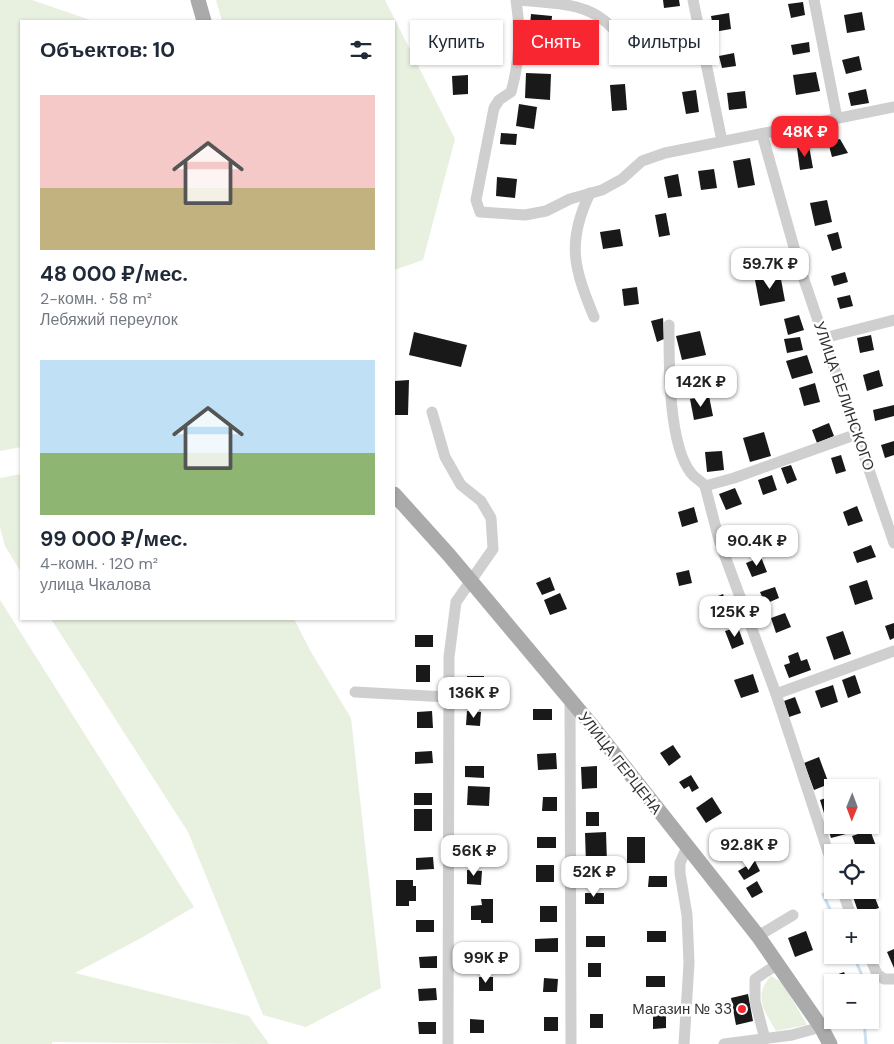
<!DOCTYPE html>
<html lang="ru">
<meta charset="utf-8">
<style>
body{margin:0;font-family:"DM Sans",sans-serif;background:#f6f6f7;color:#1f2937;height:100vh;display:flex;flex-direction:column;font-size:19px;white-space:nowrap}
*{box-sizing:border-box;margin:0}
p{font-size:16px;color:#747a83}
.icon{flex:none;width:28px;height:28px;fill:none;stroke:currentColor;stroke-width:2;stroke-linecap:round;stroke-linejoin:round}
.map{position:relative;flex:1;overflow:hidden}
.sheet{position:absolute;left:20px;top:20px;width:375px;height:600px;display:flex;flex-direction:column;background:#fff;border-radius:0px;box-shadow:0 1px 4px #0004}
.sheet>*{flex:none}
.guide{position:absolute;left:410px;top:20px;width:409px;height:45px;display:flex;gap:10px}
.needle{width:32px;rotate:181deg}
.buttons{position:absolute;left:824px;top:779px;display:grid;gap:10px}
.buttons a{display:grid;place-items:center;width:55px;height:55px;border-radius:0px;background:#fff;box-shadow:0 1px 4px #0004;font-size:25px}
.price{position:absolute;translate:-50% -42px;padding:0 11px;border-radius:10px;background:#fff;color:#222;font-size:16px;line-height:32px;filter:drop-shadow(0 1px 2px #0008)}
.price::after{content:'';position:absolute;left:50%;top:30px;width:15px;height:11px;margin-left:-8px;background:inherit;clip-path:polygon(0 0,100% 0,50% 100%)}
.price.on{background:#f72630;color:#fff}
ul{padding:0;list-style:none}
li{display:grid;align-content:center;gap:10px;height:265px;padding:0 20px}
li span{display:grid;place-items:center;height:155px;border-radius:0px;color:#555}
li>.icon{margin-inline-start:auto}
span .icon{width:90px;height:90px;fill:#fffc;stroke-width:1}
li b{font-size:21px}
h2{display:flex;justify-content:space-between;align-items:center;height:60px;padding:0 20px;font-size:21px}
.tag{padding:0 18px;border-radius:0px;background:#fff;box-shadow:0 1px 4px #0004;font-size:18px;line-height:45px}
.tag.on{background:#f72630;color:#fff}
.map>svg:first-child{display:block}
</style>
<div class="map">
<svg width="894" height="1044" viewBox="0 0 894 1044">
<rect width="100%" height="100%" fill="#fff"/>
<g fill="#e8f0e0">
<polygon points="0,0 32,0 93,21 21,21 21,447 0,451"/>
<polygon points="216,0 385,0 455,139 423,260 394,270 394,21 222,21"/>
<polygon points="21,474 21,572 5,546 0,527 0,478"/>
<polygon points="0,600 194,907 141,938 75,973 249,1016 269,1044 52,1042 52,1044 0,1044"/>
<polygon points="51,619 294,619 311,652 351,718 381,988 306,1027 263,1015 188,832"/>
<path d="M 771,976 L 783,983 L 807,1025 L 776,1031 C 764,1011 753,995 771,976 Z"/>
</g>
<g fill="none" stroke-linecap="round" stroke-linejoin="round">
<g stroke="#cbe1f1" stroke-width="3">
<polyline points="823,894 834,918"/>
<polyline points="853,955 865,982"/>
<polyline points="864,1020 866,1044"/>
</g>
</g>
<g fill="#191919">
<polygon points="663,0 679,0 680,6 664,8"/>
<polygon points="803,2 805,15 791,18 788,4"/>
<polygon points="862,12 865,30 847,33 844,15"/>
<polygon points="729,13 731,29 714,32 711,16"/>
<polygon points="531,14 552,16 550,39 529,37"/>
<polygon points="685,36 686,43 669,45 666,39"/>
<polygon points="809,42 810,52 793,55 791,45"/>
<polygon points="734,53 736,66 722,68 719,56"/>
<polygon points="859,56 862,70 846,74 842,60"/>
<polygon points="816,72 820,91 796,95 793,75"/>
<polygon points="526,73 551,74 550,100 525,98"/>
<polygon points="468,75 468,94 453,95 452,76"/>
<polygon points="625,84 627,110 612,111 610,85"/>
<polygon points="866,89 869,103 851,106 848,93"/>
<polygon points="696,90 699,112 686,114 682,92"/>
<polygon points="745,91 747,108 729,110 727,93"/>
<polygon points="519,104 537,107 534,129 516,126"/>
<polygon points="501,133 517,134 516,145 500,144"/>
<polygon points="840,139 848,153 832,157 828,142"/>
<polygon points="809,146 813,168 800,170 797,148"/>
<polygon points="750,158 755,185 738,188 733,161"/>
<polygon points="714,169 717,188 701,190 698,171"/>
<polygon points="678,174 682,196 668,198 664,177"/>
<polygon points="497,177 517,179 515,198 496,196"/>
<polygon points="827,200 832,222 815,226 810,203"/>
<polygon points="666,213 670,235 659,237 655,215"/>
<polygon points="620,229 623,246 603,249 600,232"/>
<polygon points="838,232 842,248 832,251 827,235"/>
<polygon points="750,248 755,264 741,267 737,252"/>
<polygon points="845,272 848,282 834,286 831,276"/>
<polygon points="780,274 785,301 760,306 755,280"/>
<polygon points="637,287 639,304 624,306 622,289"/>
<polygon points="850,295 853,306 840,309 837,298"/>
<polygon points="799,315 804,330 788,335 784,319"/>
<polygon points="663,318 664,339 657,342 651,321"/>
<polygon points="700,331 706,355 682,360 676,336"/>
<polygon points="414,332 467,345 461,367 409,355"/>
<polygon points="871,335 874,350 860,353 857,338"/>
<polygon points="800,337 803,350 787,353 784,339"/>
<polygon points="807,355 813,373 792,379 786,361"/>
<polygon points="699,369 702,382 689,385 686,372"/>
<polygon points="879,370 883,386 867,391 863,375"/>
<polygon points="409,380 408,415 394,415 394,381"/>
<polygon points="815,383 820,402 804,406 799,388"/>
<polygon points="709,396 713,416 694,420 690,399"/>
<polygon points="894,405 894,416 875,421 873,410"/>
<polygon points="829,423 834,436 817,443 812,430"/>
<polygon points="764,432 771,456 750,462 743,438"/>
<polygon points="894,441 894,455 885,458 881,445"/>
<polygon points="722,451 724,470 707,472 705,452"/>
<polygon points="841,455 846,471 836,474 831,458"/>
<polygon points="791,465 797,480 787,484 781,468"/>
<polygon points="772,475 777,490 763,495 758,480"/>
<polygon points="735,488 742,504 726,510 719,494"/>
<polygon points="857,506 863,521 848,526 843,512"/>
<polygon points="694,507 698,522 682,527 678,512"/>
<polygon points="754,538 759,550 745,556 740,543"/>
<polygon points="871,545 876,557 857,563 853,552"/>
<polygon points="761,557 767,572 752,577 746,563"/>
<polygon points="689,570 692,583 679,586 676,573"/>
<polygon points="550,577 555,590 542,595 536,583"/>
<polygon points="867,580 873,599 855,605 849,586"/>
<polygon points="775,587 779,598 765,604 760,592"/>
<polygon points="560,593 567,609 550,615 544,600"/>
<polygon points="723,594 728,608 717,612 711,599"/>
<polygon points="785,613 791,627 776,633 771,618"/>
<polygon points="894,623 894,638 890,640 885,626"/>
<polygon points="738,627 744,644 732,649 725,631"/>
<polygon points="843,631 851,654 834,660 826,637"/>
<rect x="415" y="635" width="18" height="12"/>
<polygon points="798,652 801,661 807,659 811,670 789,678 784,665 790,663 788,656"/>
<rect x="416" y="665" width="14" height="17"/>
<polygon points="753,674 759,692 741,698 734,680"/>
<polygon points="855,675 861,693 848,698 842,680"/>
<polygon points="467,676 484,676 484,693 467,694"/>
<polygon points="833,685 838,702 821,708 815,691"/>
<polygon points="795,697 801,713 789,717 784,701"/>
<rect x="533" y="709" width="19" height="11"/>
<polygon points="432,711 433,728 417,728 417,712"/>
<polygon points="467,711 481,712 480,726 466,725"/>
<polygon points="673,745 681,757 669,766 660,753"/>
<polygon points="432,751 433,763 415,764 415,752"/>
<polygon points="556,753 557,769 538,770 537,754"/>
<polygon points="819,757 829,784 814,790 804,763"/>
<polygon points="465,766 484,766 484,778 465,777"/>
<polygon points="597,766 597,788 582,789 581,767"/>
<polygon points="691,775 699,788 692,792 689,786 684,789 679,782"/>
<polygon points="468,786 490,787 489,806 467,805"/>
<rect x="414" y="793" width="18" height="12"/>
<polygon points="832,796 832,810 824,813 820,800"/>
<polygon points="543,797 557,797 557,811 542,811"/>
<polygon points="712,797 722,813 706,823 696,808"/>
<rect x="414" y="809" width="18" height="22"/>
<rect x="586" y="812" width="13" height="14"/>
<polygon points="832,823 843,825 846,834 831,838 827,825"/>
<polygon points="870,830 876,846 858,852 852,836"/>
<polygon points="606,832 607,864 586,864 585,833"/>
<polygon points="732,835 740,850 728,857 720,841"/>
<rect x="537" y="837" width="19" height="11"/>
<rect x="627" y="837" width="18" height="26"/>
<rect x="468" y="839" width="19" height="11"/>
<polygon points="433,857 434,869 416,870 416,858"/>
<polygon points="755,861 760,871 744,880 738,871"/>
<rect x="536" y="865" width="18" height="17"/>
<polygon points="467,870 482,871 481,885 467,884"/>
<polygon points="649,876 667,876 667,887 648,887"/>
<polygon points="396,880 413,880 413,886 416,886 416,901 409,901 409,906 396,906"/>
<polygon points="757,881 763,892 752,898 746,888"/>
<polygon points="872,890 879,908 859,914 853,897"/>
<rect x="585" y="893" width="19" height="11"/>
<polygon points="481,899 493,899 493,923 481,923 481,920 471,920 471,906 482,905"/>
<rect x="540" y="906" width="17" height="16"/>
<rect x="416" y="920" width="18" height="12"/>
<rect x="647" y="931" width="19" height="11"/>
<polygon points="806,931 813,950 795,957 788,938"/>
<rect x="586" y="936" width="19" height="11"/>
<polygon points="558,938 558,952 535,952 535,939"/>
<rect x="470" y="945" width="19" height="11"/>
<polygon points="894,949 894,968 887,952"/>
<polygon points="437,956 437,968 420,968 419,957"/>
<rect x="588" y="963" width="13" height="14"/>
<polygon points="844,972 848,982 832,982 832,997 825,979"/>
<rect x="646" y="976" width="19" height="11"/>
<rect x="479" y="977" width="14" height="14"/>
<polygon points="544,978 558,979 557,992 543,992"/>
<polygon points="436,988 437,1000 419,1001 418,989"/>
<polygon points="748,994 753,1021 736,1025 731,998"/>
<rect x="590" y="1014" width="13" height="14"/>
<polygon points="653,1014 666,1014 666,1028 653,1029"/>
<rect x="544" y="1017" width="14" height="14"/>
<polygon points="470,1019 484,1020 484,1033 470,1033"/>
<polygon points="418,1022 436,1022 436,1034 419,1034"/>
</g>
<g fill="none" stroke-linecap="round" stroke-linejoin="round">
<g stroke="#cfcfcf" stroke-width="11">
<path d="M 516,0 C 521,32 520,61 511,92 L 499,100 L 494,108 L 476,200 L 480,212 L 525,215 L 546,211 L 570,199 L 602,190 L 622,179 L 642,161 L 665,153 L 894,107"/>
<path d="M 520,0 C 564,5 599,1 624,44"/>
<polyline points="693,0 722,141"/>
<polyline points="814,0 837,118"/>
<polyline points="762,134 799,265 894,543"/>
<path d="M 590,193 C 566,243 574,268 594,317"/>
<path d="M 669,325 C 669,362 668,444 691,473 C 695,479 701,480 705,486 L 719,540 L 776,694 L 832,864"/>
<polyline points="824,338 894,320"/>
<polyline points="432,412 445,457 461,485 481,501 491,518 493,549 456,602 449,657 448,1044"/>
<polyline points="705,486 734,478 857,434"/>
<polyline points="355,692 447,697"/>
<polyline points="776,694 894,651"/>
<polyline points="570,700 571,1044"/>
<polyline points="842,890 852,918"/>
<polyline points="758,936 793,915"/>
<polyline points="869,955 877,974 884,979 894,979"/>
<polyline points="765,1039 755,1001 755,979 778,964"/>
<polyline points="684,1044 689,963 687,915 680,873 680,863 687,847"/>
<polyline points="724,1044 792,1035 821,1027"/>
</g>
<g stroke="#aaa" stroke-width="15">
<polyline points="198,0 204,21"/>
<polyline points="394,494 449,555 589,722 758,936 821,1027 830,1044"/>
</g>
</g>
<circle fill="#f72630" stroke="#fff" stroke-width="2" cx="742" cy="1009" r="5"/>
<g text-anchor="middle" dominant-baseline="central" stroke-width="5" stroke-linejoin="round" paint-order="stroke">
<g font-size="15" fill="#323232" stroke="#fff">
<text transform="translate(844 396) rotate(71)">УЛИЦА БЕЛИНСКОГО</text>
<text transform="translate(620 763) rotate(52)">УЛИЦА ГЕРЦЕНА</text>
</g>
<g font-size="15" fill="#323232" stroke="#fff" text-anchor="end">
<text x="732" y="1009">Магазин № 33</text>
</g>
</g>
</svg>
<div class="buttons">
<a><svg class="needle" viewBox="-14 -14 28 28"><path d="M0-13l5 13h-10z" fill="#e53935"/><path d="M0 13l5-13h-10z" fill="#747a83"/></svg></a>
<a><svg class="icon" aria-label="locate" viewBox="0 0 24 24"><circle cx="12" cy="12" r="6"/><path d="M12 2v4M12 18v4M2 12h4M18 12h4"/></svg></a>
<a>+</a>
<a>−</a>
</div>
<b class="price on" style="left:805px;top:158px">48K ₽</b>
<b class="price" style="left:770px;top:290px">59.7K ₽</b>
<b class="price" style="left:701px;top:408px">142K ₽</b>
<b class="price" style="left:757px;top:567px">90.4K ₽</b>
<b class="price" style="left:735px;top:638px">125K ₽</b>
<b class="price" style="left:474px;top:719px">136K ₽</b>
<b class="price" style="left:749px;top:871px">92.8K ₽</b>
<b class="price" style="left:474px;top:877px">56K ₽</b>
<b class="price" style="left:594px;top:898px">52K ₽</b>
<b class="price" style="left:486px;top:984px">99K ₽</b>
<div class="guide">
<a class="tag">Купить</a>
<a class="tag on">Снять</a>
<a class="tag">Фильтры</a>
</div>
<section class="sheet">
<h2>Объектов: 10<svg class="icon" aria-label="filters" viewBox="0 0 24 24"><path d="M4 7h16M4 17h16"/><circle cx="9" cy="7" r="2"/><circle cx="15" cy="17" r="2"/></svg></h2>
<ul>
<li><span style="background:linear-gradient(#f6c9c9 60%,#c2b280 0)"><svg class="icon" aria-label="home" viewBox="0 0 24 24"><path d="M3 11l9-7 9 7M6 9v11h12V9"/></svg></span><div><b>48 000 ₽/мес.</b><p>2-комн. · 58 m²</p><p>Лебяжий переулок</p></div></li>
<li><span style="background:linear-gradient(#bfe0f5 60%,#8fb573 0)"><svg class="icon" aria-label="home" viewBox="0 0 24 24"><path d="M3 11l9-7 9 7M6 9v11h12V9"/></svg></span><div><b>99 000 ₽/мес.</b><p>4-комн. · 120 m²</p><p>улица Чкалова</p></div></li>
</ul>
</section>
</div>
